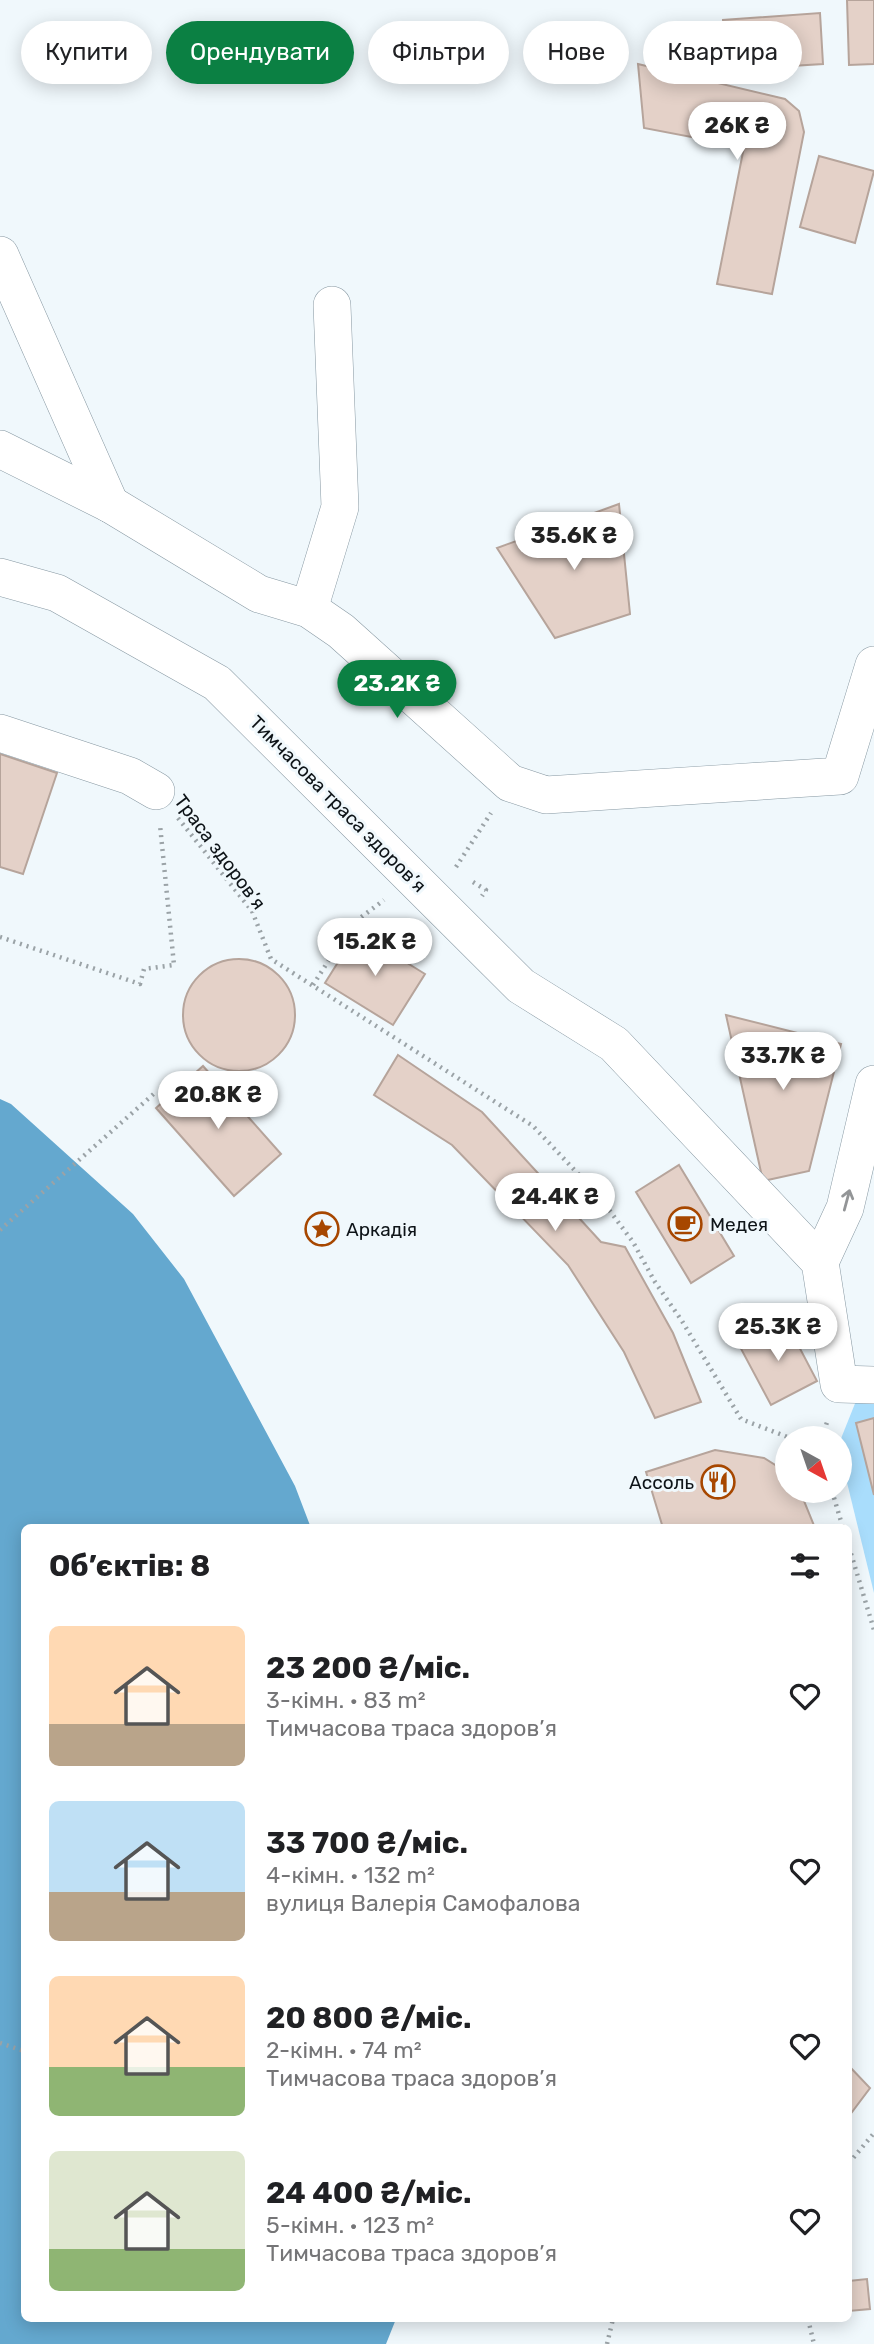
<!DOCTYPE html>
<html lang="uk">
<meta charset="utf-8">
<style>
body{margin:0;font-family:Rubik,sans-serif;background:#f2f2f2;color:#202124;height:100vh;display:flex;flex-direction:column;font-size:26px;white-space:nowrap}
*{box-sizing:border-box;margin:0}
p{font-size:23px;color:#757577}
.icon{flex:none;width:38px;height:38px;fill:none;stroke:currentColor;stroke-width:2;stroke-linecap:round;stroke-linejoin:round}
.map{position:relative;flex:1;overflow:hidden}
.drawer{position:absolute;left:21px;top:1524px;width:831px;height:798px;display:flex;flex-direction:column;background:#fff;border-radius:10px;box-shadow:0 4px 18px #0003}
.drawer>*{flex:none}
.top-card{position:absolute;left:21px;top:21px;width:833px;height:63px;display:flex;gap:14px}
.needle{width:46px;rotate:140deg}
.tools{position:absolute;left:775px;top:1426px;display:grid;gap:14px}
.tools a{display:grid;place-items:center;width:77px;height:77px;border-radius:50%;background:#fff;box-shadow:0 4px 18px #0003;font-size:35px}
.price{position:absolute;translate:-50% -60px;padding:0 16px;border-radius:24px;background:#fff;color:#222;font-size:23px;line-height:46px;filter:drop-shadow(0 2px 4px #0008)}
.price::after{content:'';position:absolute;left:50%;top:42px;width:21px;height:16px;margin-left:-10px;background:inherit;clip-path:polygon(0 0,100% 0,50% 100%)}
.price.active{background:#0b8043;color:#fff}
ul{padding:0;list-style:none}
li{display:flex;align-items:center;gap:21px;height:175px;padding:0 28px}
li span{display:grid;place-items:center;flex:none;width:196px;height:140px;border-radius:10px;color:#555}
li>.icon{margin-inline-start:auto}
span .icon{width:84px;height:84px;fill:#fffc;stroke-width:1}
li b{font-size:30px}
h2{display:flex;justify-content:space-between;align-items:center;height:84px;padding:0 28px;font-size:30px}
.pill{padding:0 24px;border-radius:32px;background:#fff;box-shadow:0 4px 18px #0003;font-size:24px;line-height:63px}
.pill.active{background:#0b8043;color:#fff}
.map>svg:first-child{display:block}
</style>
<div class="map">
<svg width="874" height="2344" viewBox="0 0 874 2344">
<rect width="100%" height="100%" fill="#f0f8fc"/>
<polygon fill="#a9ddfc" points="860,1391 874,1391 874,1593 840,1454 840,1441"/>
<polygon fill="#64a8cf" points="0,1099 11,1104 133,1214 184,1279 295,1486 311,1528 24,1528 24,2319 396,2319 386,2344 0,2344"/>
<g fill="#e4d1c8" stroke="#b6a49b" stroke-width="2">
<polygon points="847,0 874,0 874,64 849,65"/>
<polygon points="820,13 823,64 726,70 723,20"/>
<polygon points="638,64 785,99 799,111 804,132 772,294 717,284 744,147 644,128"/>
<polygon points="819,156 874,171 855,243 800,227"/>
<polygon points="619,504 630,614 555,638 497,548"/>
<polygon points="0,754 57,773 23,874 0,867"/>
<polygon points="357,932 425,974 393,1025 325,983"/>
<circle cx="239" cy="1015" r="56"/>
<polygon points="726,1015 841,1044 809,1171 763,1181"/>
<polygon points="398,1055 482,1112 601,1242 625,1247 673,1333 701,1402 655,1418 624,1352 568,1265 452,1145 374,1095"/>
<polygon points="203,1066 281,1154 234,1196 156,1108"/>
<polygon points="679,1165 734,1256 691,1283 636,1192"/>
<polygon points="785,1320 817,1381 771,1405 739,1345"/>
<polygon points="874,1418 874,1495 856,1423"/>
<polygon points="715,1450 764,1458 788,1473 788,1491 800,1491 815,1528 663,1528 646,1472"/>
<polygon points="849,2066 870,2088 849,2116"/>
<polygon points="867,2279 870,2309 849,2311 849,2281"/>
</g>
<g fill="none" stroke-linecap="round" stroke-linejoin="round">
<defs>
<g id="minor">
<polyline points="0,255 110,504"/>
<polyline points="0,449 110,504 259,594 309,609 341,631 510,783 546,795 840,776 874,665"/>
<polyline points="0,577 57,593 217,683 521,986 614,1044 820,1262 839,1384 874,1385"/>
<polyline points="309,609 340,507 332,305"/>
<polyline points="0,733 130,776 156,791"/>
<polyline points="820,1262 845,1208 874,1084"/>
</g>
</defs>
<use href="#minor" stroke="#8798a2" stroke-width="38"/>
<g stroke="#9ba3a7" stroke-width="4.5" stroke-dasharray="2 5" stroke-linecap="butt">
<polyline points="178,818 252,911 271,959 533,1126 598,1195 633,1242 655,1282 682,1321 741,1419 790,1438"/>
<polyline points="456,867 491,813"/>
<polyline points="473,882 486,890 482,896"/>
<polyline points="0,937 140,984 144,969 174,965 160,825"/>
<polyline points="313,985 352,924 384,900"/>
<polyline points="0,1230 157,1091"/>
<polyline points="822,1438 828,1419"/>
<polyline points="832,1491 843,1528"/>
<polyline points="849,1547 874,1630"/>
<polyline points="0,2043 24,2051"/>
<polyline points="849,2163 874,2133"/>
<polyline points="808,2319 814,2344"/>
<polyline points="607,2344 613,2319"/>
</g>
<use href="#minor" stroke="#fff" stroke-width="37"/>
</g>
<defs><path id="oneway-shaft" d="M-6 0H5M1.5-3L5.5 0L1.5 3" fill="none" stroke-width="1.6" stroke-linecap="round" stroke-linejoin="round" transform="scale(1.75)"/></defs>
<use stroke="#939597" href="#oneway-shaft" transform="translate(847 1200) rotate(-75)"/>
<defs>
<symbol id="cafe-ring" viewBox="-11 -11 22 22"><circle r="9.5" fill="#f0f8fc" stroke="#a74700" stroke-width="1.5"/><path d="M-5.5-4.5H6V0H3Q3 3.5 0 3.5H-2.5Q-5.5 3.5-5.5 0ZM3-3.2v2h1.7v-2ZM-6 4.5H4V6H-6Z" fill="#a74700"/></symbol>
<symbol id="sight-ring" viewBox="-11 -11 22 22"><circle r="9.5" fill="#f0f8fc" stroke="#a74700" stroke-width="1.5"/><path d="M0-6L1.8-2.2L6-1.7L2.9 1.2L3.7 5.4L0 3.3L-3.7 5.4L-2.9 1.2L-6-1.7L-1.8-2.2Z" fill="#a74700"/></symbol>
<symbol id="restaurant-ring" viewBox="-11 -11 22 22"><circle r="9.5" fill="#f0f8fc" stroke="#a74700" stroke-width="1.5"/><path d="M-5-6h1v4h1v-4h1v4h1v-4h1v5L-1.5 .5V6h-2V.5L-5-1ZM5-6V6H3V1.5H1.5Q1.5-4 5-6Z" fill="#a74700"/></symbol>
</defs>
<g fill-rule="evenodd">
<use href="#cafe-ring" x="666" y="1205" width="38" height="38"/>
<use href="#sight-ring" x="303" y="1210" width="38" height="38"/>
<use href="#restaurant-ring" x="699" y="1463" width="38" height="38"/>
</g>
<g text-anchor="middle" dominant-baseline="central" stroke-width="6" stroke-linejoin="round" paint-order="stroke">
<g font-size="19" fill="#0e1418" stroke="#f0f8fc">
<text transform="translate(338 804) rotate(45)">Тимчасова траса здоров’я</text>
<text transform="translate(220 852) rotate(53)">Траса здоров’я</text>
</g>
<g font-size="19" fill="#0e1418" stroke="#f0f8fc" text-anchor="start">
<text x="710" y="1224">Медея</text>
<text x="346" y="1229">Аркадія</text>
<text x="694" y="1482" text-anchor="end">Ассоль</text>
</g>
</g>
</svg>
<div class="tools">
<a><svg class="needle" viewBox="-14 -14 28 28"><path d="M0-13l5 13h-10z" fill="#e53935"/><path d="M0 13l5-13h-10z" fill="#757577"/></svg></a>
</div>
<b class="price" style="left:737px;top:162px">26K ₴</b>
<b class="price" style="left:574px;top:572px">35.6K ₴</b>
<b class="price active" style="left:397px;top:720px">23.2K ₴</b>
<b class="price" style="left:375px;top:978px">15.2K ₴</b>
<b class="price" style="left:783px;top:1092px">33.7K ₴</b>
<b class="price" style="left:218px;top:1131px">20.8K ₴</b>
<b class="price" style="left:555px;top:1233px">24.4K ₴</b>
<b class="price" style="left:778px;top:1363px">25.3K ₴</b>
<div class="top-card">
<a class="pill">Купити</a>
<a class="pill active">Орендувати</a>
<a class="pill">Фільтри</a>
<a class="pill">Нове</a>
<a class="pill">Квартира</a>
</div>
<section class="drawer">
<h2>Об’єктів: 8<svg class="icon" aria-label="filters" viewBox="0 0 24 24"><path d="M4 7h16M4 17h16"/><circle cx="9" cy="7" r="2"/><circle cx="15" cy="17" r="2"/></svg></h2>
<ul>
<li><span style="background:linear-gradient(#ffd9b3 70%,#b9a48a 0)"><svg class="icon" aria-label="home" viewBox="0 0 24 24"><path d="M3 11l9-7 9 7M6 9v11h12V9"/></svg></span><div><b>23 200 ₴/міс.</b><p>3-кімн. · 83 m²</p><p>Тимчасова траса здоров’я</p></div><svg class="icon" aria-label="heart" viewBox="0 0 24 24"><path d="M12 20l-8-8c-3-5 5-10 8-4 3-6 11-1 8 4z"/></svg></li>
<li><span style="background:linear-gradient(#bfe0f5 65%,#b9a48a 0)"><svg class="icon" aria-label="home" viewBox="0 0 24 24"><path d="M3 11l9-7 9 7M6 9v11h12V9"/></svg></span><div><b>33 700 ₴/міс.</b><p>4-кімн. · 132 m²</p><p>вулиця Валерія Самофалова</p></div><svg class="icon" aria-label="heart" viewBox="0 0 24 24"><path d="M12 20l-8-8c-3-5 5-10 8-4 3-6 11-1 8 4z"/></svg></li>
<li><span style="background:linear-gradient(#ffd9b3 65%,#8fb573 0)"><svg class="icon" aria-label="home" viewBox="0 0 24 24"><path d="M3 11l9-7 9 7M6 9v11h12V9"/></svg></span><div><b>20 800 ₴/міс.</b><p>2-кімн. · 74 m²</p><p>Тимчасова траса здоров’я</p></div><svg class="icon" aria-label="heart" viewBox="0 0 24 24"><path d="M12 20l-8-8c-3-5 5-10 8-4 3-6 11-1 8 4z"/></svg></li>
<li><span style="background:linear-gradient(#dfe7d0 70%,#8fb573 0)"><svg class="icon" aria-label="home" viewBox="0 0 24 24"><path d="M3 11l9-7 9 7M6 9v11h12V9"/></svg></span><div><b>24 400 ₴/міс.</b><p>5-кімн. · 123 m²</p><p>Тимчасова траса здоров’я</p></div><svg class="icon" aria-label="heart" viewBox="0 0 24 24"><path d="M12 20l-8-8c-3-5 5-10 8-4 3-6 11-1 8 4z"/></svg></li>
</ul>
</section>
</div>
